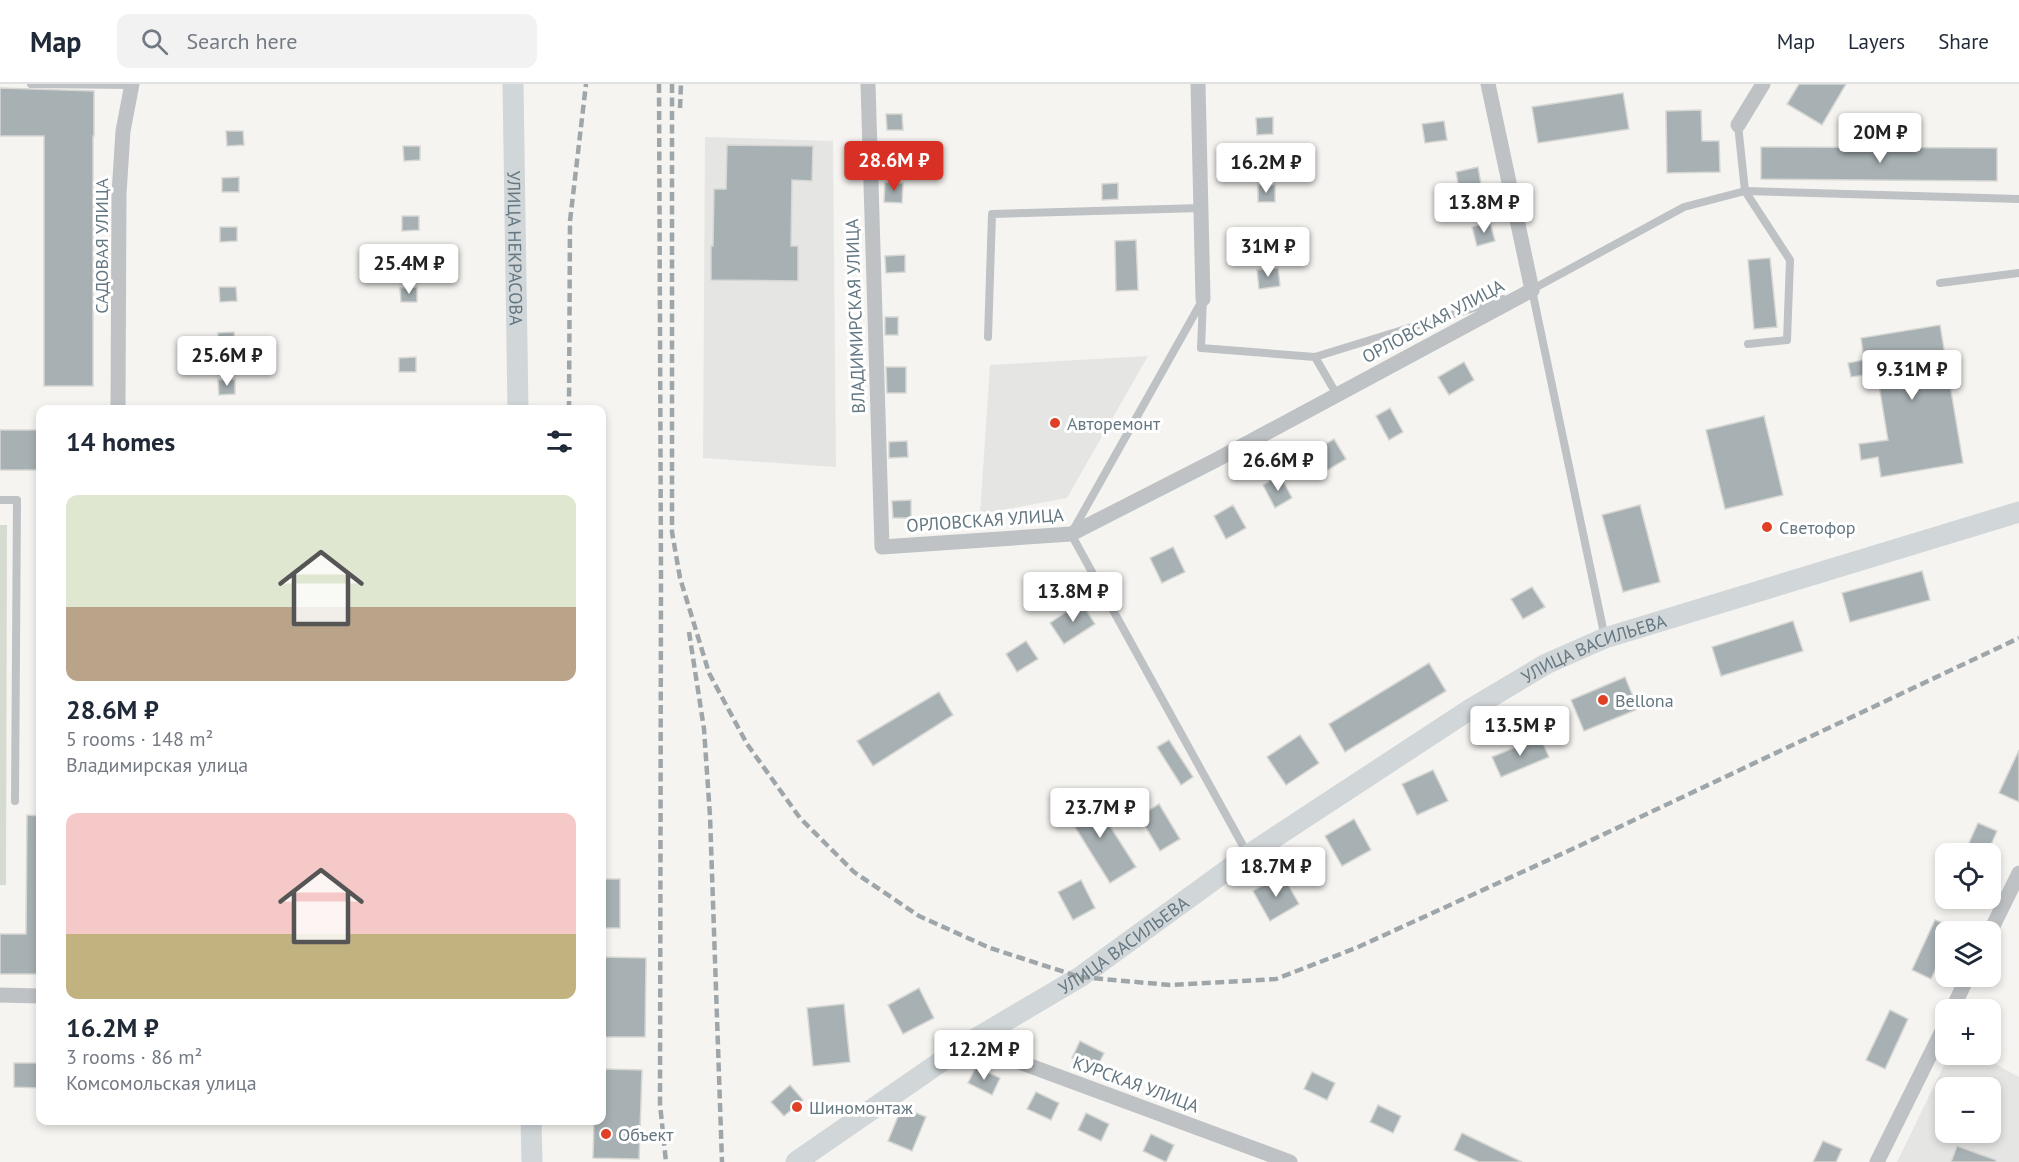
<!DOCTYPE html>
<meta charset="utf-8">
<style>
body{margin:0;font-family:"PT Sans",sans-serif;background:#f2f2f3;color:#1f2937;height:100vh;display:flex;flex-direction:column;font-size:22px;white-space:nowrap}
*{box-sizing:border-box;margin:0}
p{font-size:20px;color:#747a83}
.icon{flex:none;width:33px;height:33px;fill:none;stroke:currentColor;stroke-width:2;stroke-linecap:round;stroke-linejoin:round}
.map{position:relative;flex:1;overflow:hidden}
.panel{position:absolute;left:36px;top:321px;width:570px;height:720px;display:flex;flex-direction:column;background:#fff;border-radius:12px;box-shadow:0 3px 9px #0003}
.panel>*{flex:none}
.fabs{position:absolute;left:1935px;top:759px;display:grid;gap:12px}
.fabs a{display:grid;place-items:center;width:66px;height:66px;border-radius:12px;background:#fff;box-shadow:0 3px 9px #0003;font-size:30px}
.price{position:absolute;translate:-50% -51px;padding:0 14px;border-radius:6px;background:#fff;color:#222;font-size:20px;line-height:39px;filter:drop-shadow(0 2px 3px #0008)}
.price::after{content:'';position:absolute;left:50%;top:36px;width:18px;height:14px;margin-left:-9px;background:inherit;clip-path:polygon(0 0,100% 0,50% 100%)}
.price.selected{background:#d93025;color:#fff}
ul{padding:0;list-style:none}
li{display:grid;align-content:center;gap:12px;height:318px;padding:0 30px}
li span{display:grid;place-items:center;height:186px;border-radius:12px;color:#555}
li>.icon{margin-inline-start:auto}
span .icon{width:108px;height:108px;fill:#fffc;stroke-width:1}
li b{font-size:26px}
h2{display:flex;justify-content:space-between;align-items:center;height:72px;padding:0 30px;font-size:26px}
header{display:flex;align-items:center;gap:36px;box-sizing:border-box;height:84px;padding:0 30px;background:#fff;border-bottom:2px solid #e0e1e3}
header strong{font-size:28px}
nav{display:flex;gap:33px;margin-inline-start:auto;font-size:21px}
.search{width:420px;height:54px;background:#f2f2f3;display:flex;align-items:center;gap:15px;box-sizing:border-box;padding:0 21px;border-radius:12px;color:#747a83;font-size:22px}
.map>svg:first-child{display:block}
</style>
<header>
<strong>Map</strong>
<div class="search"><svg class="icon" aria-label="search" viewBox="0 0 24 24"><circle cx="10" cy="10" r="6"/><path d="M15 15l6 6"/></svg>Search here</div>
<nav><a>Map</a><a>Layers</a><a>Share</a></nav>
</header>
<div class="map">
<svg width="2019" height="1078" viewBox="0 0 2019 1078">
<rect width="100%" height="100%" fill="#f5f4f1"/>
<g fill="#e5e6e4" fill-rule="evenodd">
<polygon points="705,53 833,57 836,383 703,374"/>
<polygon points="1148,272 1067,414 980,430 990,281"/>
<path d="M 1949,971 L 1979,971 L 2019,993 L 2019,1078 L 1897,1078 ZM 1946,1004 L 1990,1004 L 1990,1048 L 1946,1048 Z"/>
</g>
<polygon fill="#d6dbd2" points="0,441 7,441 6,801 0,801"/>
<g fill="#a7b0b3" stroke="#d6d6d3" stroke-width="1.5">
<polygon points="1799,0 1846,0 1822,41 1787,20"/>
<polygon points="0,4 94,7 94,52 93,52 93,302 44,302 44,52 0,52"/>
<polygon points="1623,9 1629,45 1538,59 1532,23"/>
<polygon points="1701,26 1702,57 1719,57 1720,88 1667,89 1666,27"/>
<polygon points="886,30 902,30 903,46 887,46"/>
<polygon points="1273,33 1273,50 1257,51 1256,34"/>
<polygon points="1444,37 1447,56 1425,59 1422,40"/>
<polygon points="226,47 243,47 244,61 227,62"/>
<polygon points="727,61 813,62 812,97 792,96 791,162 798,162 798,197 711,196 711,162 713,162 714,105 726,105"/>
<polygon points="403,62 420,62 420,76 404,77"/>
<polygon points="1761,63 1997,64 1997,97 1761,95"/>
<polygon points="1478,83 1482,106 1460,110 1456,88"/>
<polygon points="239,93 239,108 222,108 222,94"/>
<polygon points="885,98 903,99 902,119 884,118"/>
<polygon points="1118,99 1118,115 1102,116 1102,100"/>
<rect x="1258" y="101" width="17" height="17"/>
<polygon points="402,132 419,132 419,146 402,147"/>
<polygon points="1490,138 1495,157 1477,162 1472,143"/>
<polygon points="220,143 237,143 237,157 220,158"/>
<polygon points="1136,156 1138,206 1116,207 1115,157"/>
<polygon points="905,171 905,188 886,189 885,172"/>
<polygon points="1770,174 1777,243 1754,245 1748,176"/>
<polygon points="1278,184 1280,202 1259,205 1257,186"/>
<polygon points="219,203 236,203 237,217 220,218"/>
<polygon points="417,203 417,218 401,218 400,204"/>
<rect x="885" y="233" width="13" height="18"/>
<polygon points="1940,241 1963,379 1881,393 1878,373 1861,376 1859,360 1888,356 1877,289 1851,293 1848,279 1864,276 1861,254"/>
<polygon points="234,248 235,263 218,264 218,249"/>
<polygon points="416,273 416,288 399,288 399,274"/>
<polygon points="1464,278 1474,296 1449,311 1438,293"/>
<polygon points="886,283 906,283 906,309 887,309"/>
<polygon points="235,295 235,310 219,311 218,296"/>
<polygon points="1390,324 1403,348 1389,356 1376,332"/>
<polygon points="1764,332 1783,411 1725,425 1706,346"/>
<rect x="0" y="346" width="38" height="40"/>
<polygon points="1334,355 1346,375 1326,387 1314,367"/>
<polygon points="907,357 908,373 889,374 889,358"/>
<polygon points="1280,391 1292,414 1275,424 1263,401"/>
<polygon points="911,416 911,434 893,434 892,417"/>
<polygon points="1233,421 1246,444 1226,455 1214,432"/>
<polygon points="1640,421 1660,498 1623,508 1602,431"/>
<polygon points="1173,463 1185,488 1162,499 1150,474"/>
<polygon points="1922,487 1930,516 1850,538 1842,509"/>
<polygon points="1532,503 1545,523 1523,535 1511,515"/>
<polygon points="1081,518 1095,540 1064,560 1050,539"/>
<polygon points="1793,537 1803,567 1721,592 1712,563"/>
<polygon points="1026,557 1038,575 1017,588 1006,570"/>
<polygon points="1429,579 1446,607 1345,668 1329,640"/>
<polygon points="1625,593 1638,625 1584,647 1571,616"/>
<polygon points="939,608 953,631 873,682 857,657"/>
<polygon points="1300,651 1319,679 1286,701 1267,673"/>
<polygon points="1540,653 1549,673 1501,693 1492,673"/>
<polygon points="1169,656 1193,693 1181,701 1157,663"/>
<polygon points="2019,666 2019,718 1999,709"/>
<polygon points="1433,686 1448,717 1417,731 1402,700"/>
<polygon points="1090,711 1136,783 1110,799 1065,727"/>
<polygon points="1159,720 1180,755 1160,767 1139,732"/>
<polygon points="27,731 40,732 40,890 0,890 0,850 26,850"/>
<polygon points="1354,735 1371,766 1342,782 1325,752"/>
<polygon points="1978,739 1997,747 1987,770 1964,770"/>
<polygon points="1282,790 1299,820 1270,837 1253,807"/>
<rect x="602" y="795" width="18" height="49"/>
<polygon points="1081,796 1095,824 1073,836 1058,808"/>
<polygon points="1935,836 1946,840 1946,862 1931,895 1912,886"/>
<polygon points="602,873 646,874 645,953 602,953"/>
<polygon points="919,904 934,934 903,950 888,921"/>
<polygon points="844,920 850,978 813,982 807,924"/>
<polygon points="1890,926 1908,935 1885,985 1866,976"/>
<polygon points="1080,957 1104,969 1096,985 1072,974"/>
<polygon points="14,979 40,979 40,1004 14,1003"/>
<polygon points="976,983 1000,994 992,1011 968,999"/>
<polygon points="602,985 642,986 639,1075 593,1074 594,1036 602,1036"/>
<polygon points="1312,988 1335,999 1327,1016 1304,1005"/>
<polygon points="790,1001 803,1016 784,1032 771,1018"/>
<polygon points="1036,1008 1059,1019 1051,1036 1027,1025"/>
<polygon points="1378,1021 1401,1032 1393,1049 1370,1038"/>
<polygon points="902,1023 926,1033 912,1067 888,1057"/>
<polygon points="1086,1029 1109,1040 1101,1057 1078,1046"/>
<polygon points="1462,1049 1522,1078 1479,1078 1454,1066"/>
<polygon points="1151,1050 1174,1061 1166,1078 1143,1067"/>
<polygon points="1823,1057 1842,1065 1836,1078 1813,1078"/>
<polygon points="1957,1062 1996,1076 1996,1078 1951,1078"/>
</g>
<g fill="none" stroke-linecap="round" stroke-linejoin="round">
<g stroke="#bec2c5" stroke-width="8">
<polyline points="31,0 132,1"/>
<polyline points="1738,41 1745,107 1790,176 1787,256 1748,260"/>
<polyline points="1940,199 2019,189"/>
<polyline points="1531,206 1684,123 1745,107 2019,115"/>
<polyline points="1532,206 1605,554"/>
<polyline points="988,253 992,130 1201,124"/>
<polyline points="1315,273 1337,311"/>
<polyline points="0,416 17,416 15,717"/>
<polyline points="1247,769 1071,450 1203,215 1201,264 1315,273 1503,215"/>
</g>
<g stroke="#bec2c5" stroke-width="15">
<polyline points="868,0 882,463 1071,450 1216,376 1532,206 1488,0"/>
<polyline points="1198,0 1203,215"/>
<polyline points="1738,41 1763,0"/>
<polyline points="118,326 119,110 123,47 132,0"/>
<polyline points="1990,848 2019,789"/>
<polyline points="0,911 40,912"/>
<polyline points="1952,926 1968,892"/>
<polyline points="968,959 1290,1078"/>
<polyline points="1877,1078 1946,939"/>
</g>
<g stroke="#d1d6d9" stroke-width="21">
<path id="s1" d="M 513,0 L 518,326"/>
<polyline points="531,1036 532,1078"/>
<path id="s2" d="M 796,1078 L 968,959 L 1080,893 L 1248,771 L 1469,626 L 1546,580 L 1605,554 L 2019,428"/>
</g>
<g stroke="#9fa6aa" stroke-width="4.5" stroke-dasharray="9 4.5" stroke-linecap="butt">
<polyline points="659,0 661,491 660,1020 666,1078"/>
<polyline points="672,0 672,448 680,494 709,589 747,660 800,734 854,788 919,832 990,864 1080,893 1170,901 1276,895 1356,864 1579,762 2019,554"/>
<polyline points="680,24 681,0"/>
<polyline points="569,326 570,137 586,0"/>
<polyline points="689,548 704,645 710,732 722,1078"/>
</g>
</g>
<g fill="#e04025" stroke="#fff" stroke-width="2">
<circle cx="1055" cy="339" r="6"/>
<circle cx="1767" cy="443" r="6"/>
<circle cx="1603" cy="616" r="6"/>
<circle cx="797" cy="1023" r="6"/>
<circle cx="606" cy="1050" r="6"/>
</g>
<g text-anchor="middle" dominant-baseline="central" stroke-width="6" stroke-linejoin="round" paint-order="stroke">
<g font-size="18" fill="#647781" stroke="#fff">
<text transform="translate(101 162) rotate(-90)">САДОВАЯ УЛИЦА</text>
<text stroke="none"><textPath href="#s1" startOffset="164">УЛИЦА НЕКРАСОВА</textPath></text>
<text transform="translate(855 232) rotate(-92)">ВЛАДИМИРСКАЯ УЛИЦА</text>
<text transform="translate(1433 237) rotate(-28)">ОРЛОВСКАЯ УЛИЦА</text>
<text transform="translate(985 436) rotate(-4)">ОРЛОВСКАЯ УЛИЦА</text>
<text stroke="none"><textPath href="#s2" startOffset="951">УЛИЦА ВАСИЛЬЕВА</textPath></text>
<text stroke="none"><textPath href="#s2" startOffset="393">УЛИЦА ВАСИЛЬЕВА</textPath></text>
<text transform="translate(1136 1000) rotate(20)">КУРСКАЯ УЛИЦА</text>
</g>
<g font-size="18" fill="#647781" stroke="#fff" text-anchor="start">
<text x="1067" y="339">Авторемонт</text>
<text x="1779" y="443">Светофор</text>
<text x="1615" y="616">Bellona</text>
<text x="809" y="1023">Шиномонтаж</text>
<text x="618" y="1050">Объект</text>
</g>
</g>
</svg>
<div class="fabs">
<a><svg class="icon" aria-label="locate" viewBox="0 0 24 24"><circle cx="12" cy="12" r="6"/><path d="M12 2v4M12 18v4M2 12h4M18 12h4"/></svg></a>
<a><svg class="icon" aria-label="layers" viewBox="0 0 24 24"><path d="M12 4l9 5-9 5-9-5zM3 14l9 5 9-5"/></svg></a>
<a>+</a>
<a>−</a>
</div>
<b class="price" style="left:1880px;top:80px">20M ₽</b>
<b class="price selected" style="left:894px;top:108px">28.6M ₽</b>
<b class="price" style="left:1266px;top:110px">16.2M ₽</b>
<b class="price" style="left:1484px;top:150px">13.8M ₽</b>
<b class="price" style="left:1268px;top:194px">31M ₽</b>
<b class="price" style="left:409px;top:211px">25.4M ₽</b>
<b class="price" style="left:227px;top:303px">25.6M ₽</b>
<b class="price" style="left:1912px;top:317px">9.31M ₽</b>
<b class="price" style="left:1278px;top:408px">26.6M ₽</b>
<b class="price" style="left:1073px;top:539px">13.8M ₽</b>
<b class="price" style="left:1520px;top:673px">13.5M ₽</b>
<b class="price" style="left:1100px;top:755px">23.7M ₽</b>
<b class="price" style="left:1276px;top:814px">18.7M ₽</b>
<b class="price" style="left:984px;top:997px">12.2M ₽</b>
<section class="panel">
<h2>14 homes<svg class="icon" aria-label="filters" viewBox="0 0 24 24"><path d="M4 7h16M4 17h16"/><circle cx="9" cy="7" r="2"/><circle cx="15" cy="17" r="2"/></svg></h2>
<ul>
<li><span style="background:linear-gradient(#dfe7d0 60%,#b9a48a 0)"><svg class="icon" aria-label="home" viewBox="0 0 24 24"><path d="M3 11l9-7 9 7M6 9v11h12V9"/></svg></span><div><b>28.6M ₽</b><p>5 rooms · 148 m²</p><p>Владимирская улица</p></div></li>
<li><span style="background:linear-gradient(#f6c9c9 65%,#c2b280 0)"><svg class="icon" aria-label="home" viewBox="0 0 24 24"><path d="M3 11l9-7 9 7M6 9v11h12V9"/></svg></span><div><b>16.2M ₽</b><p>3 rooms · 86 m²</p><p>Комсомольская улица</p></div></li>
</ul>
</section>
</div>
